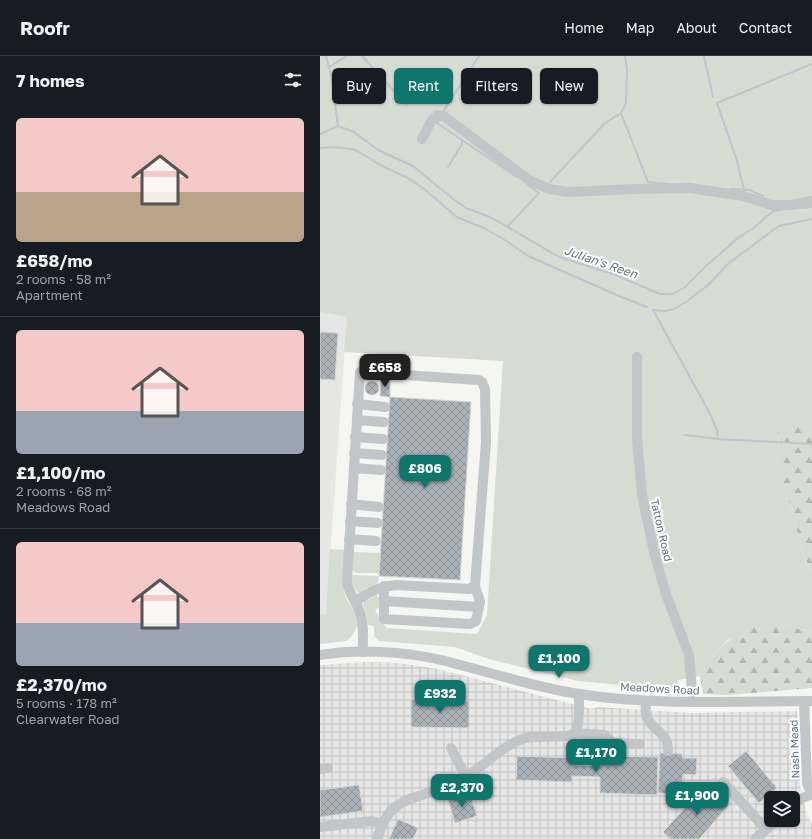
<!DOCTYPE html>
<meta charset="utf-8">
<style>
body{margin:0;font-family:"Golos Text",sans-serif;background:#20242c;color:#f1f3f6;height:100vh;display:flex;flex-direction:column;font-size:15px;white-space:nowrap}
*{box-sizing:border-box;margin:0}
p{font-size:13px;color:#9ea1a6}
.icon{flex:none;width:22px;height:22px;fill:none;stroke:currentColor;stroke-width:2;stroke-linecap:round;stroke-linejoin:round}
.map{position:relative;flex:1;overflow:hidden}
.details{display:flex;flex-direction:column;background:#171b24;width:320px}
.details>*{flex:none}
.top-card{position:absolute;left:12px;top:12px;width:380px;height:36px;display:flex;gap:8px}
.controls{position:absolute;left:444px;top:735px;display:grid;gap:8px}
.controls a{display:grid;place-items:center;width:36px;height:36px;border-radius:6px;background:#171b24;box-shadow:0 1px 3px #0004;font-size:20px}
.price{position:absolute;translate:-50% -34px;padding:0 9px;border-radius:8px;background:#0f766e;color:#fff;font-size:13px;line-height:26px;filter:drop-shadow(0 1px 2px #0008)}
.price::after{content:'';position:absolute;left:50%;top:24px;width:12px;height:9px;margin-left:-6px;background:inherit;clip-path:polygon(0 0,100% 0,50% 100%)}
.price.selected{background:#222;color:#fff}
ul{padding:0;list-style:none}
li{display:grid;align-content:center;gap:8px;height:212px;padding:0 16px}
li+li{border-top:1px solid #363941}
li span{display:grid;place-items:center;height:124px;border-radius:6px;color:#555}
li>.icon{margin-inline-start:auto}
span .icon{width:72px;height:72px;fill:#fffc;stroke-width:1}
li b{font-size:17px}
h2{display:flex;justify-content:space-between;align-items:center;height:48px;padding:0 16px;font-size:17px}
.pill{padding:0 14px;border-radius:6px;background:#171b24;box-shadow:0 1px 3px #0004;font-size:14px;line-height:36px}
.pill.selected{background:#0f766e;color:#fff}
header{display:flex;align-items:center;gap:24px;box-sizing:border-box;height:56px;padding:0 20px;background:#171b24;border-bottom:1px solid #363941}
header strong{font-size:19px}
nav{display:flex;gap:22px;margin-inline-start:auto;font-size:14px}
main{display:flex;flex:1;min-height:0}
.map>svg:first-child{display:block}
</style>
<header>
<strong>Roofr</strong>
<nav><a>Home</a><a>Map</a><a>About</a><a>Contact</a></nav>
</header>
<main>
<section class="details">
<h2>7 homes<svg class="icon" aria-label="filters" viewBox="0 0 24 24"><path d="M4 7h16M4 17h16"/><circle cx="9" cy="7" r="2"/><circle cx="15" cy="17" r="2"/></svg></h2>
<ul>
<li><span style="background:linear-gradient(#f6c9c9 60%,#b9a48a 0)"><svg class="icon" aria-label="home" viewBox="0 0 24 24"><path d="M3 11l9-7 9 7M6 9v11h12V9"/></svg></span><div><b>£658/mo</b><p>2 rooms · 58 m²</p><p>Apartment</p></div></li>
<li><span style="background:linear-gradient(#f6c9c9 65%,#9aa5b1 0)"><svg class="icon" aria-label="home" viewBox="0 0 24 24"><path d="M3 11l9-7 9 7M6 9v11h12V9"/></svg></span><div><b>£1,100/mo</b><p>2 rooms · 68 m²</p><p>Meadows Road</p></div></li>
<li><span style="background:linear-gradient(#f6c9c9 65%,#9aa5b1 0)"><svg class="icon" aria-label="home" viewBox="0 0 24 24"><path d="M3 11l9-7 9 7M6 9v11h12V9"/></svg></span><div><b>£2,370/mo</b><p>5 rooms · 178 m²</p><p>Clearwater Road</p></div></li>
</ul>
</section>
<div class="map">
<svg width="492" height="783" viewBox="0 0 492 783">
<defs>
<pattern id="industrial-grid" width="8" height="8" patternUnits="userSpaceOnUse"><rect width="8" height="8" fill="#e6e7e5"/><path d="M0 4h8M4 0v8" fill="none" stroke="#bec0bf"/></pattern>
<pattern id="forest-firs" width="22" height="20" patternUnits="userSpaceOnUse"><rect width="22" height="20" fill="#d6dcd2"/><path d="M5 1l3.5 6h-7zM16 11l3.5 6h-7z" fill="#b1b7b0"/></pattern>
<pattern id="building-cross-hatch" width="8" height="8" patternUnits="userSpaceOnUse"><rect width="8" height="8" fill="#aab2b8"/><path d="M0 0l8 8M0 8l8-8" fill="none" stroke="#8e959b"/></pattern>
</defs>
<rect width="100%" height="100%" fill="#f5f5f1"/>
<polygon fill="#e6e7e5" points="0,256 27,261 6,558 0,559"/>
<path fill="url(#industrial-grid)" fill-rule="evenodd" d="M 46,606 L 79,607 L 118,613 L 271,653 L 278,651 L 371,657 L 477,655 L 480,730 L 487,759 L 492,767 L 492,783 L 0,783 L 0,609 ZM 451,742 L 473,742 L 473,764 L 451,764 Z"/>
<g fill="#d6dcd2">
<polygon points="0,0 492,0 492,372 458,370 459,411 486,505 492,513 492,576 456,567 408,584 396,596 379,616 380,620 358,624 358,630 353,634 258,625 169,603 135,591 59,585 54,580 54,570 48,569 47,561 43,549 44,546 57,539 59,542 60,551 55,554 61,565 67,572 157,578 167,559 183,305 24,296 27,261 0,256"/>
<polygon points="10,493 24,494 24,536 27,544 37,560 39,567 31,581 26,585 0,588 0,559 6,558"/>
<polygon points="33,496 60,497 59,517 36,517 33,515"/>
<path d="M 34,519 L 59,520 L 58,527 L 38,537 C 33,531 32,527 32,520 Z"/>
</g>
<g fill="url(#forest-firs)">
<polygon points="458,369 492,372 492,513 486,505 459,411"/>
<path d="M 448,567 L 456,567 L 492,576 L 492,632 L 408,639 L 383,638 L 379,616 C 400,590 414,575 448,567 Z"/>
</g>
<g fill="none" stroke-linecap="round" stroke-linejoin="round">
<g stroke="#bbc7cc" stroke-width="2">
<polyline points="6,0 11,19 18,70"/>
<polyline points="42,0 86,48"/>
<polyline points="384,0 393,41"/>
<polyline points="9,11 27,0"/>
<polyline points="123,56 159,0"/>
<polyline points="301,57 328,126 349,128"/>
<polyline points="119,64 117,67 142,84 142,88 128,111"/>
<polyline points="0,78 18,70 34,76 58,94 93,110 132,142 146,152 170,161 188,171 239,201 293,218 340,238 353,238 365,231 385,211 418,182 435,171 447,160 454,155 461,154"/>
<polyline points="142,84 197,121"/>
<polyline points="0,92 12,91 32,93 41,97 60,109 88,122 104,133 137,161 166,173 188,186 208,200 299,240 327,251"/>
<polyline points="230,126 284,68 301,57 306,47 307,13 305,0"/>
<polyline points="411,133 430,134 443,140"/>
<polyline points="424,134 417,105 397,47 492,8"/>
<polyline points="483,152 492,151"/>
<polyline points="188,170 219,137 207,128"/>
<polyline points="365,379 398,383 492,388"/>
<polyline points="398,383 397,374 388,354 333,254 345,255 354,253 366,246 388,229 409,207 459,170 492,163"/>
</g>
</g>
<g fill="url(#building-cross-hatch)" stroke="#d6d6d4">
<polygon points="0,276 18,277 15,324 0,323"/>
<polygon points="61,324 70,324 70,341 60,340"/>
<circle cx="52" cy="332" r="7"/>
<polygon points="70,341 151,346 140,524 59,520"/>
<polygon points="91,644 149,645 149,672 91,671"/>
<polygon points="426,695 457,732 439,747 408,710"/>
<polygon points="340,697 362,698 363,702 377,702 376,719 363,718 362,738 338,737"/>
<polygon points="197,700 253,702 253,709 281,710 282,700 338,701 337,739 280,737 280,721 252,720 252,726 196,724"/>
<polygon points="39,729 43,755 0,761 0,734"/>
<polygon points="386,729 409,749 379,783 351,783 343,776"/>
<polygon points="150,737 157,760 135,767 128,743"/>
<polygon points="78,763 98,772 93,783 69,783"/>
</g>
<g fill="none" stroke-linecap="round" stroke-linejoin="round">
<g stroke="#c2c6c9" stroke-width="10">
<polyline points="102,83 112,64 118,59 125,61 209,124 229,133 249,136 315,133 370,132 423,140 452,149 473,149 492,145"/>
<polyline points="317,301 317,383 322,439 334,496 346,538 369,599 373,646"/>
<polyline points="37,348 65,351"/>
<polyline points="37,364 64,366"/>
<polyline points="35,381 63,383"/>
<polyline points="34,397 62,399"/>
<polyline points="34,412 61,414"/>
<polyline points="31,448 59,451"/>
<polyline points="30,465 58,467"/>
<polyline points="29,483 56,485"/>
<polyline points="64,530 64,563 150,568 156,565 160,546 155,530"/>
<polyline points="64,545 159,551"/>
<path d="M 35,546 C 48,536 60,530 76,529 L 149,533 L 155,530 L 166,386 L 165,333 L 162,326 L 159,324 L 40,316 L 27,525 C 28,537 37,546 40,557 C 45,569 42,584 43,596"/>
<path d="M 0,599 C 38,593 83,595 121,604 C 167,615 212,631 259,638 C 336,650 414,645 492,645"/>
<path d="M 326,645 C 326,649 325,654 326,658 C 328,673 349,675 348,695"/>
<polyline points="484,645 487,727 492,739"/>
<polyline points="255,677 284,679 293,687 320,688"/>
<polyline points="131,692 146,721"/>
<polyline points="0,713 8,712"/>
<polyline points="403,726 446,773"/>
<polyline points="473,749 480,743 492,738"/>
<polyline points="0,771 52,765 62,768"/>
<path d="M 57,783 C 62,770 65,758 77,750 C 84,744 93,742 102,739 C 117,734 133,728 146,720 C 167,709 182,689 205,682 C 216,679 249,683 255,677 C 260,671 259,646 259,638"/>
<polyline points="435,783 457,764"/>
</g>
</g>
<g text-anchor="middle" dominant-baseline="central" stroke-width="4" stroke-linejoin="round" paint-order="stroke">
<g font-size="11" fill="#637483" stroke="#fff">
<text transform="translate(342 474) rotate(77)">Tatton Road</text>
<text transform="translate(340 632) rotate(3)">Meadows Road</text>
<text transform="translate(474 693) rotate(-92)">Nash Mead</text>
</g>
<g font-size="12" font-style="italic" fill="#5f7780" stroke="#fff">
<text transform="translate(281 206) rotate(19)">Julian's Reen</text>
</g>
</g>
</svg>
<div class="controls">
<a><svg class="icon" aria-label="layers" viewBox="0 0 24 24"><path d="M12 4l9 5-9 5-9-5zM3 14l9 5 9-5"/></svg></a>
</div>
<b class="price selected" style="left:65px;top:332px">£658</b>
<b class="price" style="left:105px;top:433px">£806</b>
<b class="price" style="left:239px;top:623px">£1,100</b>
<b class="price" style="left:120px;top:658px">£932</b>
<b class="price" style="left:276px;top:717px">£1,170</b>
<b class="price" style="left:142px;top:752px">£2,370</b>
<b class="price" style="left:377px;top:760px">£1,900</b>
<div class="top-card">
<a class="pill">Buy</a>
<a class="pill selected">Rent</a>
<a class="pill">Filters</a>
<a class="pill">New</a>
</div>
</div>
</main>
